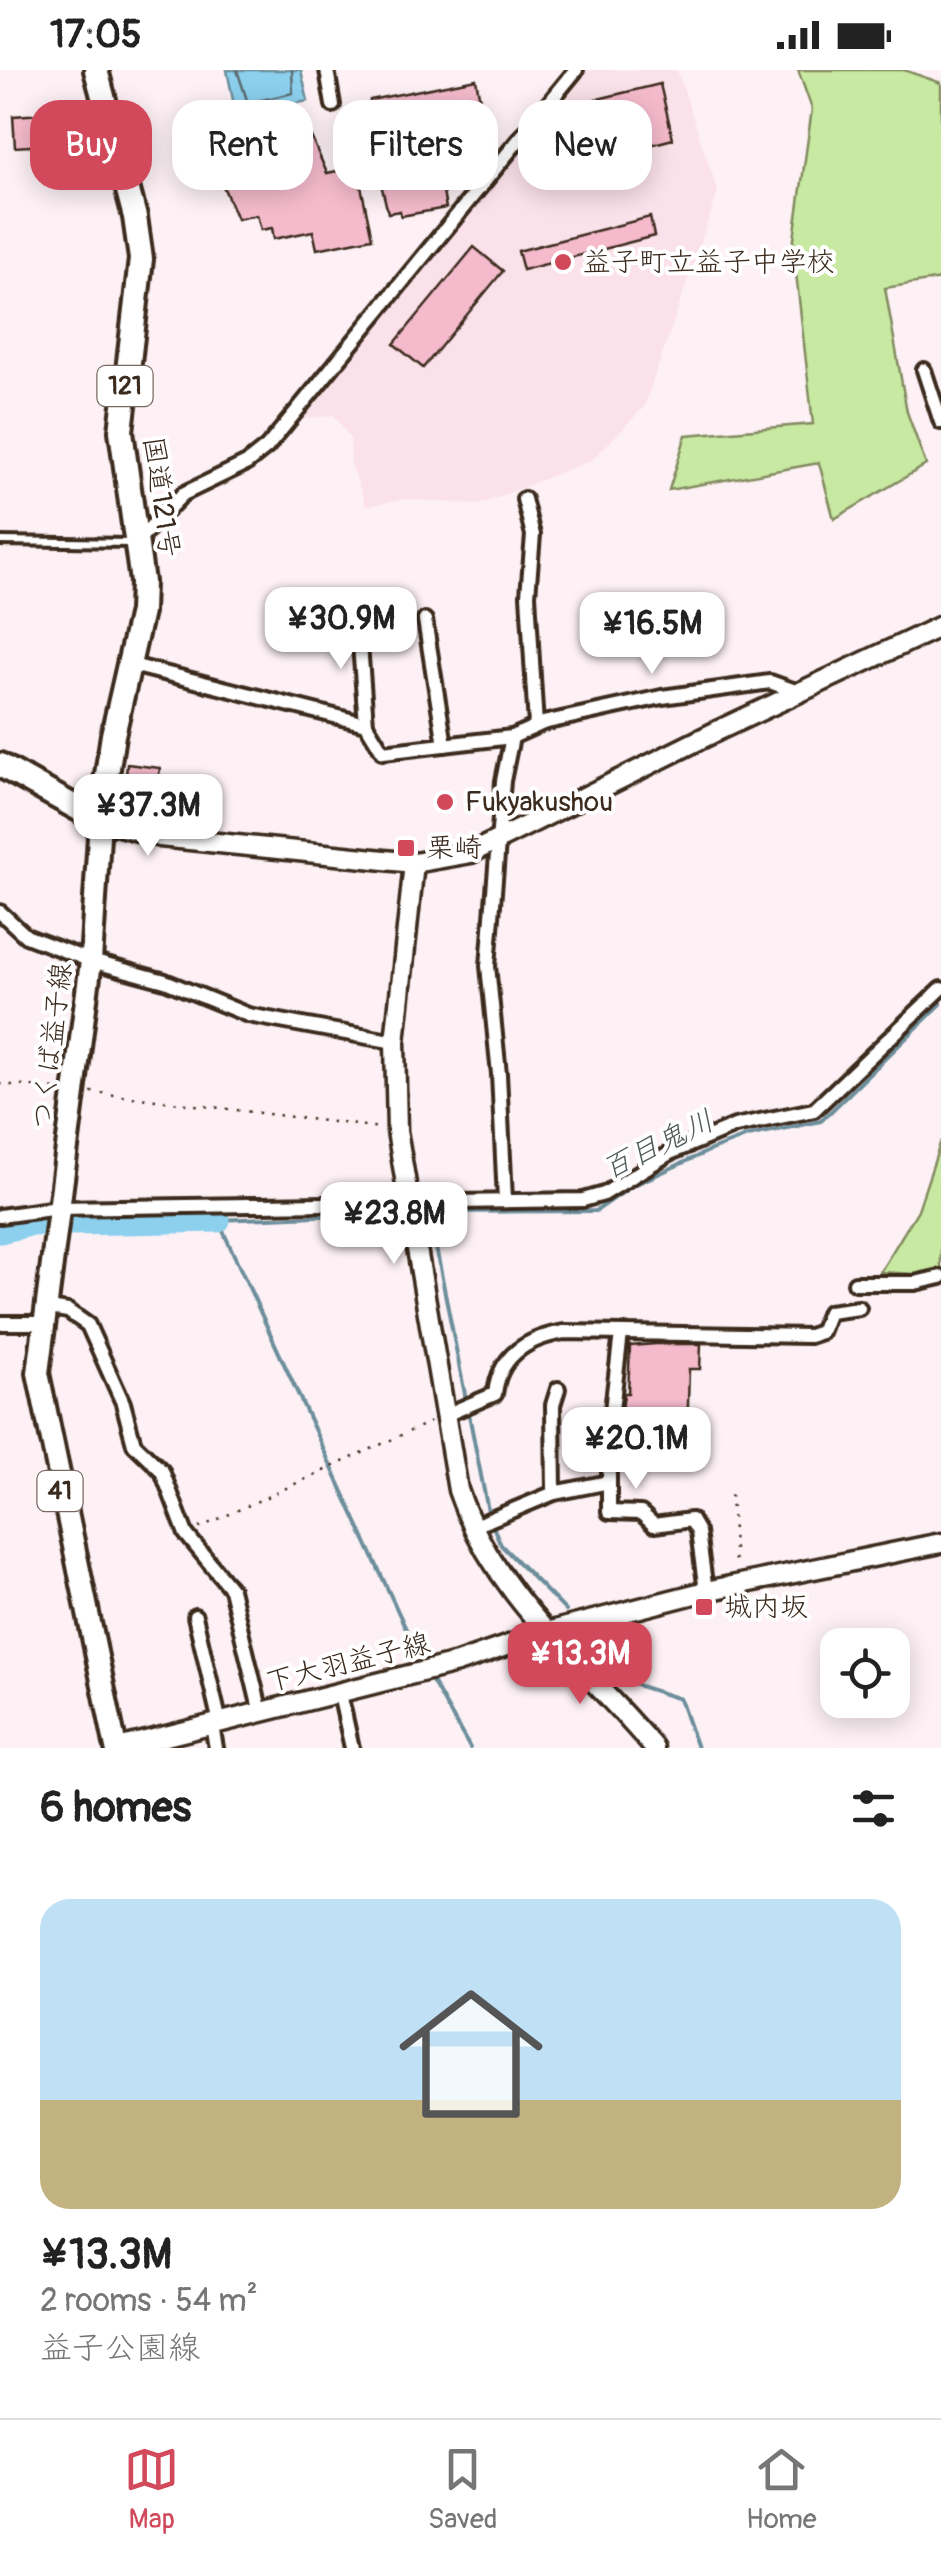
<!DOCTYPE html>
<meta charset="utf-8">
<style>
body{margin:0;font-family:Pangolin,"Klee One",sans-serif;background:#f2f2f2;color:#222;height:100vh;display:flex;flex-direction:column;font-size:38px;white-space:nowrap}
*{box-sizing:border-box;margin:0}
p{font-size:32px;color:#767676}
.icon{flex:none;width:55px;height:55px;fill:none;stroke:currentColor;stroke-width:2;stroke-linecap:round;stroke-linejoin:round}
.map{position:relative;height:1678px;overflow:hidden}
.drawer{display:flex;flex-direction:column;background:#fff;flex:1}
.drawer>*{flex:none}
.banner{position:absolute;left:30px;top:30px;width:882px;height:90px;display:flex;gap:20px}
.buttons{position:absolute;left:820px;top:1558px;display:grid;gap:20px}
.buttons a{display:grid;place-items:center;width:90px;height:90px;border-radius:20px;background:#fff;box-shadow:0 5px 25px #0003;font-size:50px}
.price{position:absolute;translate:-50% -85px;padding:0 22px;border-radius:20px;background:#fff;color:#222;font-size:32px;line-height:65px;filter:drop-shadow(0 2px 5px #0008)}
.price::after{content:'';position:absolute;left:50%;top:60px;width:30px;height:22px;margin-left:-15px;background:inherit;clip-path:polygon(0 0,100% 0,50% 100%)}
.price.current{background:#d1495b;color:#fff}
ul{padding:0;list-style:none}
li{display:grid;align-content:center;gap:20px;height:530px;padding:0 40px}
li span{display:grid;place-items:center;height:310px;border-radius:30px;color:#555}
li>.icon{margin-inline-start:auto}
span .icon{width:180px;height:180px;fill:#fffc;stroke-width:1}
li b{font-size:42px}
h2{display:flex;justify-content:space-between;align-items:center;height:120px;padding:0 40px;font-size:42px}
.pill{padding:0 35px;border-radius:30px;background:#fff;box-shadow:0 5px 25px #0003;font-size:35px;line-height:90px}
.pill.current{background:#d1495b;color:#fff}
.status{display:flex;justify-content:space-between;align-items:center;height:70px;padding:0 50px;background:#fff;direction:ltr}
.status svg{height:28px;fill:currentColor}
.tab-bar{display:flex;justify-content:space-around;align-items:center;height:140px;border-top:2px solid #e0e0e0;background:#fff;font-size:28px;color:#767676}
.tab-bar a{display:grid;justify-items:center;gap:5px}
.tab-bar .current{color:#d1495b}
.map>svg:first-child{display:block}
</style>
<div class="status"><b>17:05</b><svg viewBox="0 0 49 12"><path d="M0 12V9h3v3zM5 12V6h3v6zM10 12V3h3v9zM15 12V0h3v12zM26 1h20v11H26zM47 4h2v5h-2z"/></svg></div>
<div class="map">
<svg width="941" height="1678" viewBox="0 0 941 1678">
<rect width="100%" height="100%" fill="#fdf1f5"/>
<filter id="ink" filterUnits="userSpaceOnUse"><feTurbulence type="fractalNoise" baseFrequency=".01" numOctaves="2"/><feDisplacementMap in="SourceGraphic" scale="20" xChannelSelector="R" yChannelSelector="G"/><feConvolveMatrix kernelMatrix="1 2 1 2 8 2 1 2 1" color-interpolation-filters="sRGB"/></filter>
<g filter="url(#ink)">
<polygon fill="#fbe1e9" points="588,0 677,0 718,122 644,337 592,390 478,435 406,429 366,436 351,394 350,369 334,345 302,349"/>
<g fill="#c8e9a1" stroke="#828a60" stroke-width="2.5">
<polygon points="798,0 904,0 941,13 941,209 885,218 907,342 926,395 834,449 819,393 669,420 686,365 813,354 793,176 812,39"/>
<polygon points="941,1071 941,1198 915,1204 880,1202 918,1140"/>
</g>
<polygon fill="#8cd0ee" stroke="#6c8e9b" stroke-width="2.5" points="227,0 301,0 308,31 236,45"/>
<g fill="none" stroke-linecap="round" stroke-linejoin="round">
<polyline stroke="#5b6c71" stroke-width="2.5" points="237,0 248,33 293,23 292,0"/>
<g stroke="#6c8e9b" stroke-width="4">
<polyline points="392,1143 218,1150 423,1596"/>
<polyline points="489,1446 429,1142 596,1141 632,1116 711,1080 748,1066 821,1051 941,934"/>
<polyline points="492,1454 501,1475 566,1541"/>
<polyline points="591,1581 618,1609 680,1629 697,1678"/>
<polyline points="428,1604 470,1678"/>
</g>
<polyline stroke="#8cd0ee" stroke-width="25" points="0,1161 29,1154 218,1150"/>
</g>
<g fill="#f5bbcd" stroke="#3b2a1e" stroke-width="2.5">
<polygon points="476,9 489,78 452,84 453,93 438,96 446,138 401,146 400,141 388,143 368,59 370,30"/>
<polygon points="660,14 673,69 531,106 527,88 538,85 537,79 581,69 573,35"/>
<polygon points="58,43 59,55 74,55 76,73 15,77 13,46"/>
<polygon points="309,62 327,103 357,97 372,168 317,179 313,161 274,169 272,158 261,160 257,145 237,149 223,116 222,80"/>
<polygon points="650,147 654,166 523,200 518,181"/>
<polygon points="474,177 503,201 423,298 394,274"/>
<polygon points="127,694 160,698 154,739 132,735 125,721"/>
<polygon points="656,1274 701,1274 700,1299 689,1299 687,1369 619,1367 624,1323 628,1323 630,1276"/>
</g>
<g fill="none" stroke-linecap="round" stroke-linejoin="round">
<defs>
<polyline id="lane" points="0,471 130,473"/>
<g id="street">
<polyline points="327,0 333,35"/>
<polyline points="924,300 941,352"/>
<polyline points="524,429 533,465 528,525 536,656"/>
<polyline points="136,472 183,424 247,393 267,377 576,0"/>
<polyline points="358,548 366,654"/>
<polyline points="425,550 445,675"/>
<polyline points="128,594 366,654 383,682 512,667 543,653 662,627 770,612 798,622"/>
<polyline points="0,842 26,866 91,891 165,911 248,945 395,972"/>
<polyline points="505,1130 499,1004 488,896 503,711 512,667"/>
<polyline points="0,1146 58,1138 583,1130 604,1124 670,1083 735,1056 814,1040 941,919"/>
<polyline points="855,1213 915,1213 941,1207"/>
<polyline points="43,1237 68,1241 88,1255 123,1333 134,1374 162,1401 186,1464 231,1519 261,1643"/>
<polyline points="0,1253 41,1253"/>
<polyline points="621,1263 609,1366 609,1442 641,1443 654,1455 691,1450 698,1462 706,1521"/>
<path d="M 443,1346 L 495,1324 C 499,1285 528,1268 564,1262 L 809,1266 L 821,1262 L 829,1242 L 859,1238"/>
<polyline points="554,1423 553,1335 558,1319"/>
<polyline points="472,1457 554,1423 609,1412"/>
<polyline points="195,1546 220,1653"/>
<polyline points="340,1624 352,1678"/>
<polyline points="212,1655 216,1678"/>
</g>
<g id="secondary">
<polyline points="100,751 160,767 414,793 471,783 719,660 941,556"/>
<path d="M 414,793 L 395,972 L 397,1061 L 458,1420 C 495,1529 583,1593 654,1678"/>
<polyline points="118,1678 457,1593 543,1563 706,1521 941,1473"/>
</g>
<polyline id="primary" points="100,751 91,891 38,1303 116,1678"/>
<polyline id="highway" points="0,695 100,751 113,665 141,542 142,512 121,361 141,189 135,147 96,0"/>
</defs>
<use href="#lane" stroke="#3b2a1e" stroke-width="14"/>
<use href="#street" stroke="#3b2a1e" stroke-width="20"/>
<use href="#secondary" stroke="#3b2a1e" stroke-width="25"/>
<use href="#primary" stroke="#3b2a1e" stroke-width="28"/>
<use href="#highway" stroke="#3b2a1e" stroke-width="30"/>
<g stroke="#3b2a1e" stroke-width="2.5" stroke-dasharray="2.5 8" stroke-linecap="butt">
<polyline points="0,1014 58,1019"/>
<polyline points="91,1022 381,1058"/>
<polyline points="731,1425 735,1498"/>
<polyline points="199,1458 432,1351"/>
</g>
<use href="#lane" stroke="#fff" stroke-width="6"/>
<use href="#street" stroke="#fff" stroke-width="12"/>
<use href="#secondary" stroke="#fff" stroke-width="18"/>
<use href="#primary" stroke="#fff" stroke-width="20"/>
<use href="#highway" stroke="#fff" stroke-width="22"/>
</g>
</g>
<g fill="#d1495b" stroke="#fff" stroke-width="4">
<circle cx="563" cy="192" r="10"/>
<circle cx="445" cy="732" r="10"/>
<rect x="396" y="768" width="20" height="20" rx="5"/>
<rect x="694" y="1527" width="20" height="20" rx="5"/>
</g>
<g text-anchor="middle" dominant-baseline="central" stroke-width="8" stroke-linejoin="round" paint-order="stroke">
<g fill="#fff" stroke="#766a62" stroke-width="2.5">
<rect x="97.5" y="296" width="55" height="40" rx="8"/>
<rect x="37.5" y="1401" width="45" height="40" rx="8"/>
</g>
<g font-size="25" font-weight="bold" fill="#3b2a1e">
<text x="125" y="316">121</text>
<text x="60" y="1421">41</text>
</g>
<g font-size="28" fill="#3b2a1e" stroke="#fff" text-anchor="start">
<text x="583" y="192">益子町立益子中学校</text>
<text x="465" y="732">Fukyakushou</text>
<text x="426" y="778">栗崎</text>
<text x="724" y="1537">城内坂</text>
</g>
<g font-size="28" fill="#3b2a1e" stroke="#fff">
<text transform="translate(161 427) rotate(82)">国道121号</text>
<text transform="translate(52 976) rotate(-83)">つくば益子線</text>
<text transform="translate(348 1593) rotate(-14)">下大羽益子線</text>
</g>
<g font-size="30" font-style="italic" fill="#535c5c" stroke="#fff">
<text transform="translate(658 1075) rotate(-26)">百目鬼川</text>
</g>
</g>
</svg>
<div class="buttons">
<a><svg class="icon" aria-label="locate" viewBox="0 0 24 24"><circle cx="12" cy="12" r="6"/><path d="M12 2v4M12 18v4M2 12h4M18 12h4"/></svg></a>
</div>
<b class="price" style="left:341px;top:602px">¥30.9M</b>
<b class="price" style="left:652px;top:607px">¥16.5M</b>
<b class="price" style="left:148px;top:789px">¥37.3M</b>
<b class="price" style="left:394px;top:1197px">¥23.8M</b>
<b class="price" style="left:636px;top:1422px">¥20.1M</b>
<b class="price current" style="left:580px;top:1637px">¥13.3M</b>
<div class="banner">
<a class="pill current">Buy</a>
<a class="pill">Rent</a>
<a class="pill">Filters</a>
<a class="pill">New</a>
</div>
</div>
<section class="drawer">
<h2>6 homes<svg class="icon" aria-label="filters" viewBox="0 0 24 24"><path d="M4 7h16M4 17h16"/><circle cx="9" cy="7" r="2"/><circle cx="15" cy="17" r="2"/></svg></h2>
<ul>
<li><span style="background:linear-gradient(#bfe0f5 65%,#c2b280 0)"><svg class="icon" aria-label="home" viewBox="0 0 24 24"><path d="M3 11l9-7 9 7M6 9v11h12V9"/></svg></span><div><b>¥13.3M</b><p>2 rooms · 54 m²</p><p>益子公園線</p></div></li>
</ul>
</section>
<nav class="tab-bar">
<a class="current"><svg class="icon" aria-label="map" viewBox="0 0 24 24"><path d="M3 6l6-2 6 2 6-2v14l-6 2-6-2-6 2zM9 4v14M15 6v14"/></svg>Map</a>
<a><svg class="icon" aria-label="saved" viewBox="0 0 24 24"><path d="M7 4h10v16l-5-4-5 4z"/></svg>Saved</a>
<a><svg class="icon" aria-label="home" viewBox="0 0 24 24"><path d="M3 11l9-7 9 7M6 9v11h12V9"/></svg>Home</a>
</nav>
